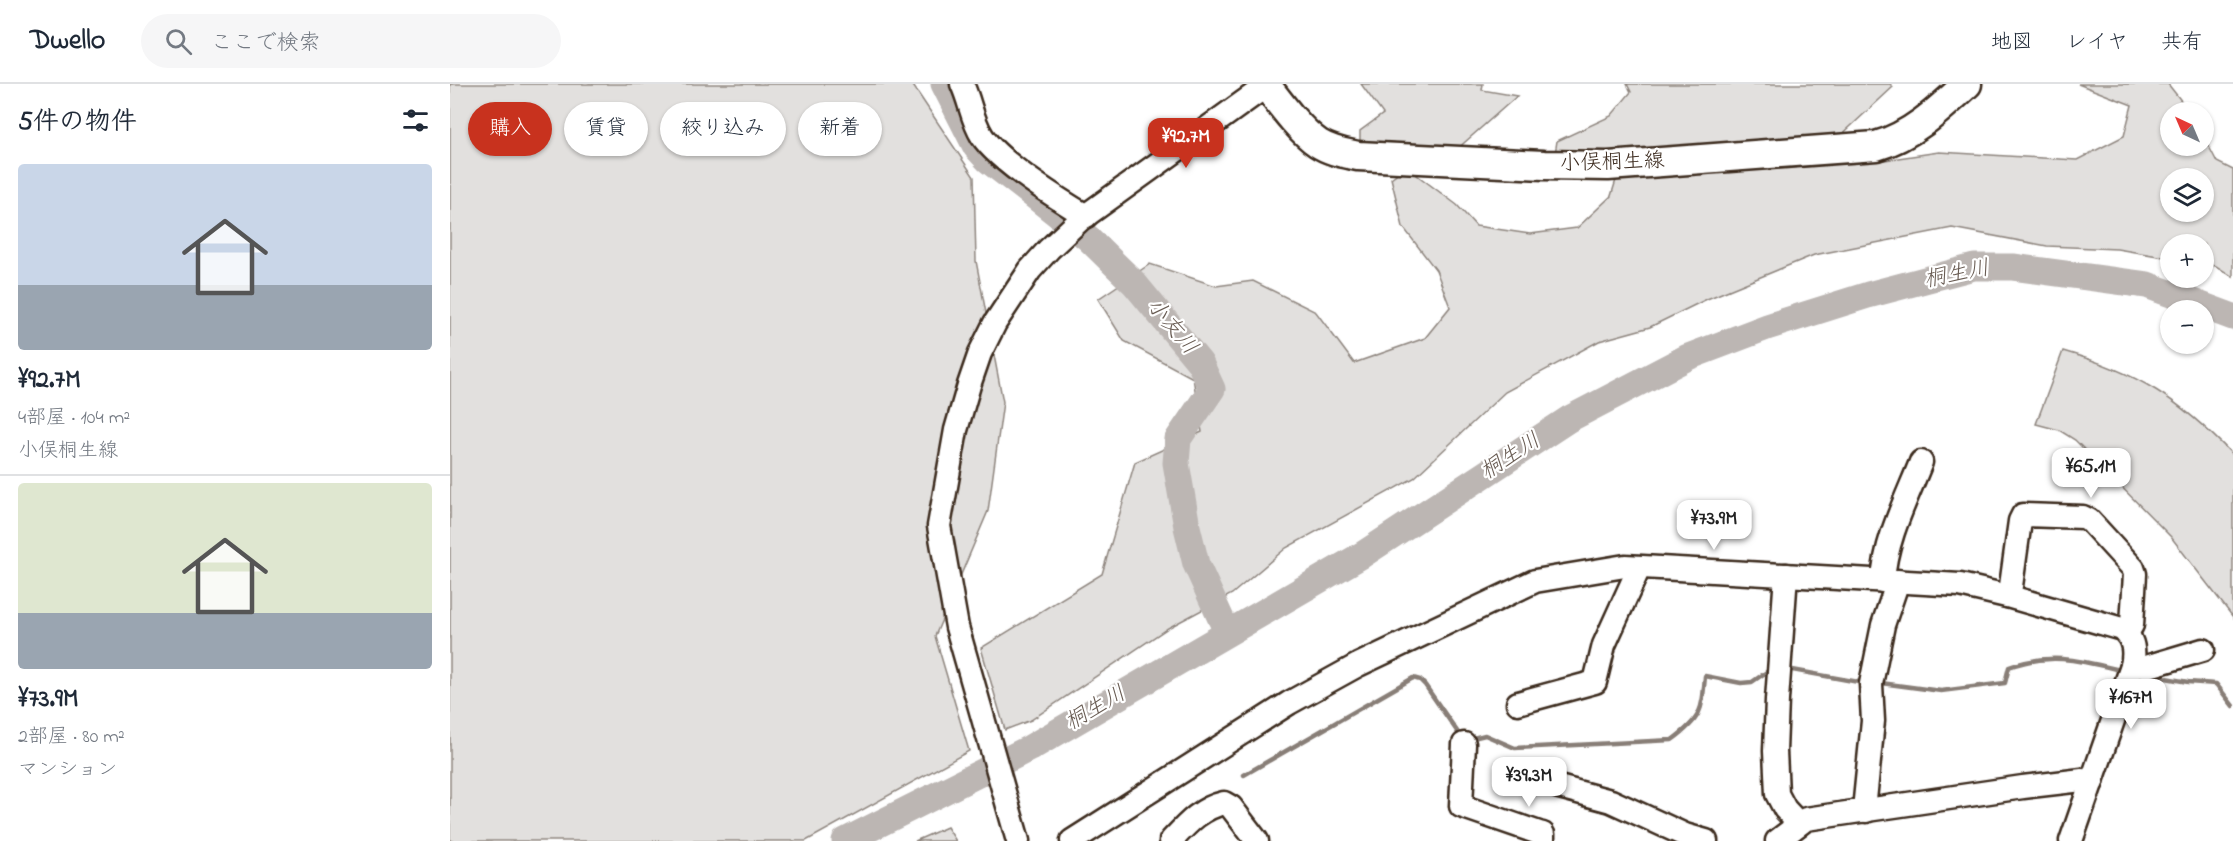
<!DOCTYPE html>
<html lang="ja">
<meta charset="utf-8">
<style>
body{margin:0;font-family:"Indie Flower","Klee One",sans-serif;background:#f6f6f7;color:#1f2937;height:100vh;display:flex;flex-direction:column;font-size:22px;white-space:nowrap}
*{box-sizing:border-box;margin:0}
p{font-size:20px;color:#747a83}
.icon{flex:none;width:33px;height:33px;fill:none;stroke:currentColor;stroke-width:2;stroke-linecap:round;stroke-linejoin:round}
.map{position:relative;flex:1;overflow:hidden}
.details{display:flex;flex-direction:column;background:#fff;width:450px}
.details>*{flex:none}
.banner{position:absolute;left:18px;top:18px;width:570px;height:54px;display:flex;gap:12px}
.needle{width:39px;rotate:316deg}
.buttons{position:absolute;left:1710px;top:18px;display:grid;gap:12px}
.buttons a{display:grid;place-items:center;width:54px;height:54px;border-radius:50%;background:#fff;box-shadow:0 2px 4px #0004;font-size:30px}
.price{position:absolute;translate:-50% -51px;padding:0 14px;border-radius:12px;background:#fff;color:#222;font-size:20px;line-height:39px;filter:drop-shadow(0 2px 3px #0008)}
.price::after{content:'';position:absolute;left:50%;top:36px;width:18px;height:14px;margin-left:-9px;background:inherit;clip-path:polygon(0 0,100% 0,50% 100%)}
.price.selected{background:#c8321e;color:#fff}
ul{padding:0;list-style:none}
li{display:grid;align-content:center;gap:12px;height:318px;padding:0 18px}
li+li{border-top:2px solid #e0e1e3}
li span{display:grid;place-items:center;height:186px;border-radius:6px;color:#555}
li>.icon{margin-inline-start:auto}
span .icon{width:108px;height:108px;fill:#fffc;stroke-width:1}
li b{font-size:26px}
h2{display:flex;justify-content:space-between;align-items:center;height:72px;padding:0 18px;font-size:26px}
.pill{padding:0 21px;border-radius:27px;background:#fff;box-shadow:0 2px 4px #0004;font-size:21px;line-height:54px}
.pill.selected{background:#c8321e;color:#fff}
header{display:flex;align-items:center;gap:36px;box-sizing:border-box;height:84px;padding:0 30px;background:#fff;border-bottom:2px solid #e0e1e3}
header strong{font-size:28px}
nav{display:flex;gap:33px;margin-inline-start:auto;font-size:21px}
.search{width:420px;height:54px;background:#f6f6f7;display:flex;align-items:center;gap:15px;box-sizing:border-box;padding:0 21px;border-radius:33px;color:#747a83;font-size:22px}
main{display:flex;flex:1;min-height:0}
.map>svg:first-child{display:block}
</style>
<header>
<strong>Dwello</strong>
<div class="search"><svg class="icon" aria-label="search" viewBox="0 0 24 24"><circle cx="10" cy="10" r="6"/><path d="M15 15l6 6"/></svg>ここで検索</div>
<nav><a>地図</a><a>レイヤ</a><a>共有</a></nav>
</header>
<main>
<section class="details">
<h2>5件の物件<svg class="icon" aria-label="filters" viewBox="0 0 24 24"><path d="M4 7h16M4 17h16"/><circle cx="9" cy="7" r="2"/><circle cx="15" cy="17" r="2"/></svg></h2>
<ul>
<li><span style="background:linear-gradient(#c9d6e8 65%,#9aa5b1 0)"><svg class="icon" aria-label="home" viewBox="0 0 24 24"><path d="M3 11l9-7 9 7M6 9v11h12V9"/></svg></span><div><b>¥92.7M</b><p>4部屋 · 104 m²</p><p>小俣桐生線</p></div></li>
<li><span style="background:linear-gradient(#dfe7d0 70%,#9aa5b1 0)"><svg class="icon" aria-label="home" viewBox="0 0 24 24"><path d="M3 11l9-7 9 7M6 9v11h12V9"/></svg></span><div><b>¥73.9M</b><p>2部屋 · 80 m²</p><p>マンション</p></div></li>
</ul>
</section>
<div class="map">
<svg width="1783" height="757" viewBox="0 0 1783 757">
<rect width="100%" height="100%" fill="#fff"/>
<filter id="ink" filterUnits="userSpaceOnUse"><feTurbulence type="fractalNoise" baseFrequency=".0167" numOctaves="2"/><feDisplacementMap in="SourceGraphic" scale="12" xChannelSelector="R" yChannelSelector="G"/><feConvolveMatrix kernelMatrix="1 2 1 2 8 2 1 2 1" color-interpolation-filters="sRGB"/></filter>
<g filter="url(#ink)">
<g fill="#e2e0de" stroke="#8e857e" stroke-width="1.5" fill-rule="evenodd">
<polygon points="0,0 462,0 524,93 526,177 553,318 538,427 485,552 519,667 356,757 0,757"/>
<polygon points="911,0 1033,0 1032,6 1067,12 1006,66 910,61 910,47 933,30"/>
<polygon points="1177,0 1440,0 1443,3 1387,55 1105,70 1107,57 1161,32 1181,8"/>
<path d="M 1628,0 L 1718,0 L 1740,28 L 1720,28 L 1720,62 L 1754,62 L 1754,53 L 1767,78 L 1783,86 L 1783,193 L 1766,182 L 1754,180 L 1754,160 L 1720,160 L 1720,174 L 1667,165 L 1597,162 L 1502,144 L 1364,171 L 1257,215 L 1200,243 L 1149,257 L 1055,308 L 964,394 L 836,464 L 782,510 L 718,544 L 581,636 L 555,646 L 531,564 L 652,490 L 685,378 L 752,348 L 743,294 L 674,257 L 648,215 L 700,180 L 766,202 L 803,197 L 866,228 L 904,279 L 975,254 L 1000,223 L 986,186 L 953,143 L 941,94 L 956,83 L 1007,121 L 1026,142 L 1080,150 L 1127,144 L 1161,112 L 1167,93 L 1428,77 L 1489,68 L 1627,76 L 1674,52 L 1682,21 ZM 1720,94 L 1754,94 L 1754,128 L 1720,128 Z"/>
<path d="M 1613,267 C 1689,289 1729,315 1783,371 L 1783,533 L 1721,453 L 1625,356 L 1609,346 L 1586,340 Z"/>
<polygon points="497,743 506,757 465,757"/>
</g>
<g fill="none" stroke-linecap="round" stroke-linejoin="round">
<g stroke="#887e77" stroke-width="4.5">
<polyline points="1337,585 1414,599"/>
<polyline points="1710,593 1738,598 1766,600 1783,622"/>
<path d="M 1431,599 L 1491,607 L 1555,599 L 1559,583 C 1600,568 1629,576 1670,586"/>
<path d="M 1019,655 L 1035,651 L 1065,664 L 1222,656 C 1252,634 1252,627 1255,592 L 1291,599 L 1302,598 L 1318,587"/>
<polyline points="794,691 963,594 970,596 975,601 1011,653"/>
</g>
<g stroke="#bcb6b3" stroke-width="27">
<polyline points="494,0 526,63 537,75 638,154 684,199 750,279 762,305 728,355 726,379 737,443 746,480 777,548"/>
<polyline points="395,757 580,664 912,471 1119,335 1238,273 1317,243 1418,211 1524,183 1563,183 1697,201 1783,233"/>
</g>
<defs>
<g id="minor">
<path d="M 512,0 C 520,17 522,36 532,52 C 549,78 608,115 636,132"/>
<polyline points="1336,491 1327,616 1325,667 1327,710 1335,725 1349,740"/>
<path d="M 1433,497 C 1435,456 1456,416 1471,378"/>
<polyline points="1557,512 1561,502 1570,437 1573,431 1633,433 1639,436 1683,484 1685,490 1682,541 1677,549"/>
<polyline points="1682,582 1696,583 1753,566"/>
<polyline points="1068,619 1145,598 1154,561 1189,484"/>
<polyline points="1014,660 1011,722 1089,749 1093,750 1093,757"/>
<polyline points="1109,703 1161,717 1235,751 1256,757"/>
<polyline points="1416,727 1415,716 1423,637 1421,600 1433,541 1448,497"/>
<polyline points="568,757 507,543 489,442 506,346 519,301 530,269 545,239 580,186 599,165 631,135 816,2"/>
<path d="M 622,757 L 839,619 L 908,581 L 1085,497 L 1175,482 L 1510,501 L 1557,512 L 1672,545 C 1684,555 1685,568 1682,582 L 1621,757"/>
<path d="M 721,757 C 737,740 751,724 774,719 L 781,723 L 807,757"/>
<polyline points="1327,757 1356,735 1573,703 1632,696 1642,698"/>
</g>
<path id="major" d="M 815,0 C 829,18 849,46 868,59 C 880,67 894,69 908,72 L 1094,81 L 1158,82 L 1426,62 C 1462,52 1490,25 1517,0"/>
</defs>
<use href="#minor" stroke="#3b2a1e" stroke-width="27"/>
<use href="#major" stroke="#3b2a1e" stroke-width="33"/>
<use href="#minor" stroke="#fff" stroke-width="22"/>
<use href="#major" stroke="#fff" stroke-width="28"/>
</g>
</g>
<g text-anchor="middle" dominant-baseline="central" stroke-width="4.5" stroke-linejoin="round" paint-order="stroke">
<g font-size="21" fill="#3b2a1e" stroke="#fff">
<text transform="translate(1162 79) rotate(-2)">小俣桐生線</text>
</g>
<g font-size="22" font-style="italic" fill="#685b52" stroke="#fff">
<text transform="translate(1507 191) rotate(-11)">桐生川</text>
<text transform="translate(721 243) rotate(50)">小友川</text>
<text transform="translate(1061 373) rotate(-33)">桐生川</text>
<text transform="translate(646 625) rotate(-30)">桐生川</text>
</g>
</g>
</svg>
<div class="buttons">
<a><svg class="needle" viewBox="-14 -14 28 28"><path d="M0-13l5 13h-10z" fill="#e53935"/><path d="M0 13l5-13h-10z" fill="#747a83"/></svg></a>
<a><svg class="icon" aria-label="layers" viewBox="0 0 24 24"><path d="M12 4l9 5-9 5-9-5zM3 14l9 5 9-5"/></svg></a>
<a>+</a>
<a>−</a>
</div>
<b class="price selected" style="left:736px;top:85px">¥92.7M</b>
<b class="price" style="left:1641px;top:415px">¥65.1M</b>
<b class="price" style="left:1264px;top:467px">¥73.9M</b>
<b class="price" style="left:1681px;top:646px">¥167M</b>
<b class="price" style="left:1079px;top:724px">¥39.3M</b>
<div class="banner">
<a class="pill selected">購入</a>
<a class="pill">賃貸</a>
<a class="pill">絞り込み</a>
<a class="pill">新着</a>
</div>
</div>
</main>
